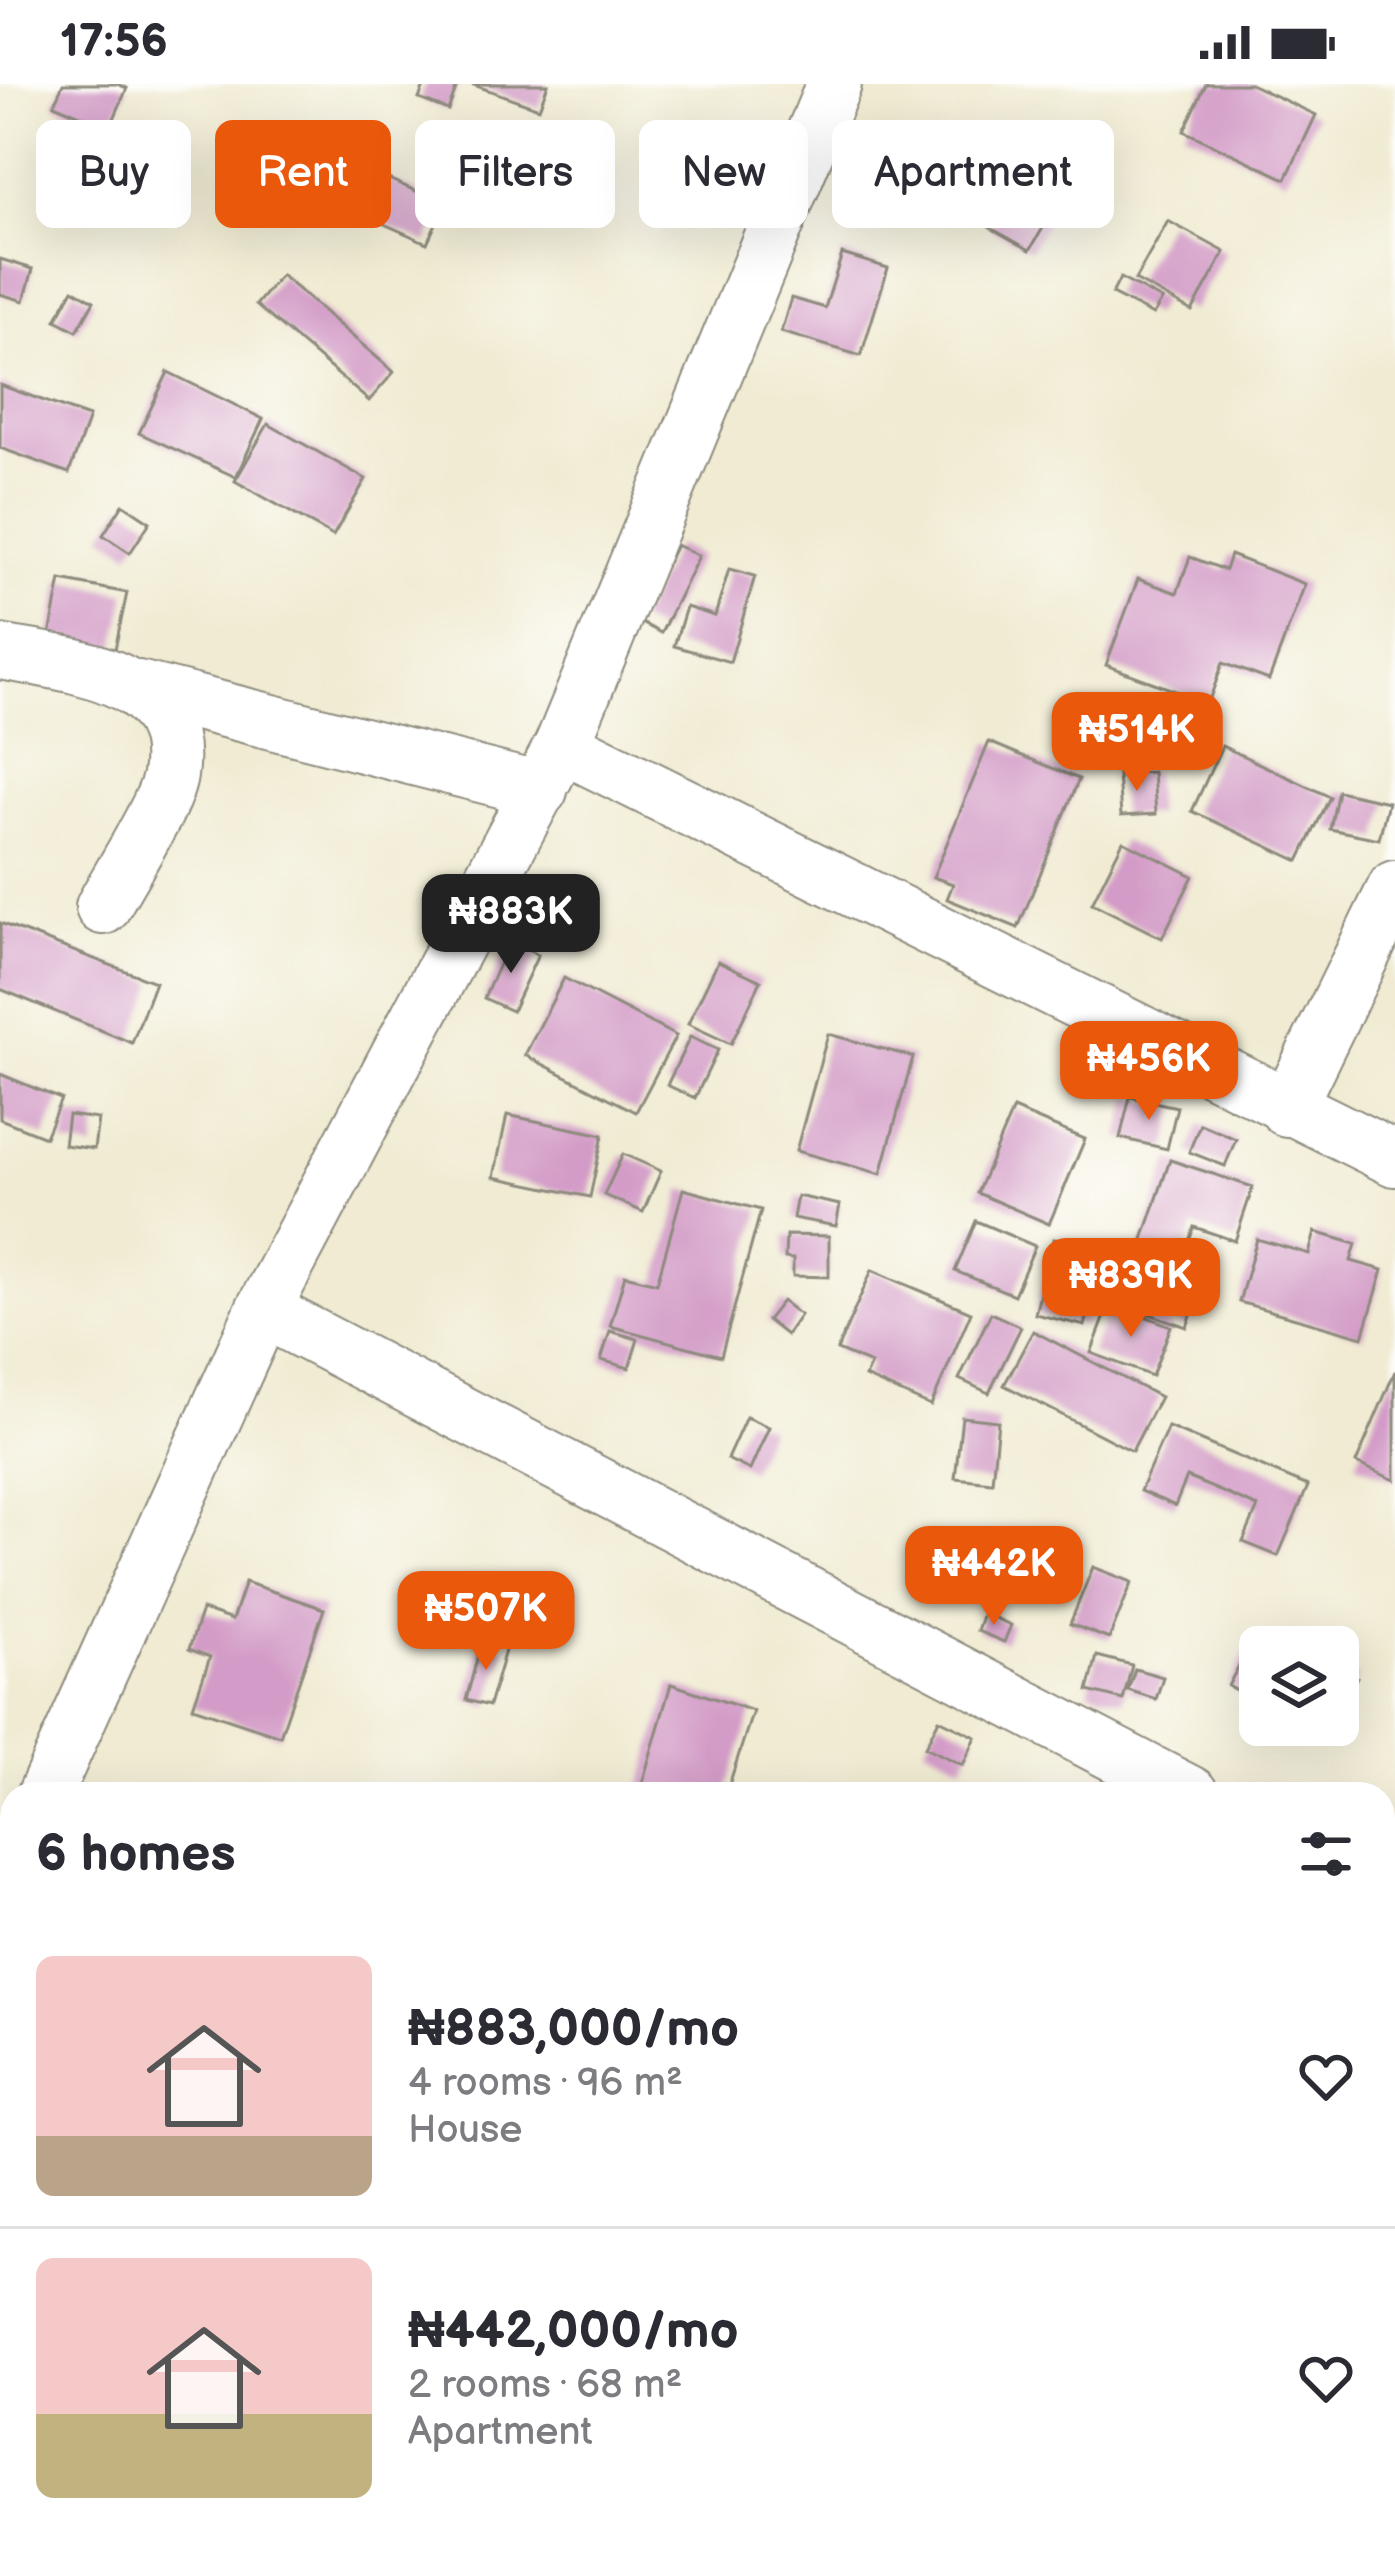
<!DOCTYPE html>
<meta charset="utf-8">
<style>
body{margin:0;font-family:"Balsamiq Sans",sans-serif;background:#f7f7f7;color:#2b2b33;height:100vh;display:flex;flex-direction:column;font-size:45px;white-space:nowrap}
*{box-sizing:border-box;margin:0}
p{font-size:39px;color:#7c7c81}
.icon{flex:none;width:66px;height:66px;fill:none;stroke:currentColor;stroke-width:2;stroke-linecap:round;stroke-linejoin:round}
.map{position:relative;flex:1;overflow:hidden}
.sheet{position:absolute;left:0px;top:1698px;width:1395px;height:771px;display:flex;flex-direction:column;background:#fff;border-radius:36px 36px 0 0;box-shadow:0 12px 48px #0002}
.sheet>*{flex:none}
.top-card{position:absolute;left:36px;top:36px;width:1323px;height:108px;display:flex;gap:24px}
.controls{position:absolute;left:1239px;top:1542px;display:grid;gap:24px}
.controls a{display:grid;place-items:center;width:120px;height:120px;border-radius:18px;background:#fff;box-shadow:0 12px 48px #0002;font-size:60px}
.price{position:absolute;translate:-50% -102px;padding:0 27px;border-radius:24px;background:#ea580c;color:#fff;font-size:39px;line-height:78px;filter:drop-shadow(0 3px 6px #0008)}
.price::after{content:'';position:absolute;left:50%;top:72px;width:36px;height:27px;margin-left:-18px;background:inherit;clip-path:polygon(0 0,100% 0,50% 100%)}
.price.current{background:#222;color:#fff}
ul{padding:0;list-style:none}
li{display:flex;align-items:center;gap:36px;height:300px;padding:0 36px}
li+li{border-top:3px solid #e1e1e2}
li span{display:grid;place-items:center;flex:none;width:336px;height:240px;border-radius:18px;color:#555}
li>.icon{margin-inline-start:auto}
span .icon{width:144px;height:144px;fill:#fffc;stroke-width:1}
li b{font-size:51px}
h2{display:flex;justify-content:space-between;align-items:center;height:144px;padding:0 36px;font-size:51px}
.tag{padding:0 42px;border-radius:18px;background:#fff;box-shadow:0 12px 48px #0002;font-size:42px;line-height:108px}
.tag.current{background:#ea580c;color:#fff}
.status{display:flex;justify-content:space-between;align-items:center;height:84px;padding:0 60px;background:#fff;direction:ltr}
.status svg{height:33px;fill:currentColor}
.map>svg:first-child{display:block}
</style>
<div class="status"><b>17:56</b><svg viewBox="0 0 49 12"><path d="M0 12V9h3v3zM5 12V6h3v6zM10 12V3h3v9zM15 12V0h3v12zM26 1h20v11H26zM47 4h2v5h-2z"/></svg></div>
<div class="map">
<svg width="1395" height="2467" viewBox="0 0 1395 2467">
<rect width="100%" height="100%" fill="#fdfcf7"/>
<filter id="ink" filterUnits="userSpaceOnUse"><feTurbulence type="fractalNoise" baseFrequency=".00833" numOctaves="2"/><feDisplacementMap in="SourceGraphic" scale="24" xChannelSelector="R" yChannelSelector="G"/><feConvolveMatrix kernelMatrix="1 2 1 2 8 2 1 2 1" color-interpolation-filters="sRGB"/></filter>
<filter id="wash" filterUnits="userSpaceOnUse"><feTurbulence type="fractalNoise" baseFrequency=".004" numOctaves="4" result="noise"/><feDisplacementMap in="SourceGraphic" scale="48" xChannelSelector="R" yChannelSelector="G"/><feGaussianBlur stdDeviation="2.7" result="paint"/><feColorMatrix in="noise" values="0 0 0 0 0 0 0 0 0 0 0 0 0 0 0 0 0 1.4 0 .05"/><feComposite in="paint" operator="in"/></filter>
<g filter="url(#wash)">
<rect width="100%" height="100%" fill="#f0ebd2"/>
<g id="blocks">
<g fill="#d39bc7">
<polygon points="63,0 117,0 127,4 110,44 54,20"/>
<polygon points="425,0 458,0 448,26 419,15"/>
<polygon points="471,0 548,0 539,24"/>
<polygon points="1206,0 1250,0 1316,31 1286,95 1184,47"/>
<polygon points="332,70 445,120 427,159 315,109"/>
<polygon points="1032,70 1073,93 1030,166 989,143"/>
<polygon points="1168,137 1225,168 1192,227 1135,196"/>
<polygon points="842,170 888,184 861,272 781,248 791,214 825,224"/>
<polygon points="0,175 33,185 24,217 0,210"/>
<polygon points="281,191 394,288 369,317 256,221"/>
<polygon points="1120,194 1162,216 1153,231 1112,210"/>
<polygon points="73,205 94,217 77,247 56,236"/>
<polygon points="168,288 263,335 236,393 139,349"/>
<polygon points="0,301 89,333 69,389 0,364"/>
<polygon points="268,340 366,395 333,452 235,397"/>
<polygon points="123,420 150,438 130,469 103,451"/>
<polygon points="676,461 699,472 661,549 638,537"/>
<polygon points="1230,471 1305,500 1269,596 1223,579 1208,619 1106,581 1138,495 1177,509 1190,473 1225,486"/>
<polygon points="729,485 755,492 730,578 674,562 686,523 715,532"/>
<polygon points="61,496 127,509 115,565 50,551"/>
<polygon points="989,658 1079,695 1018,844 947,815 953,800 933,793"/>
<polygon points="1222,662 1330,713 1299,777 1192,727"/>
<polygon points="1153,688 1156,730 1121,732 1118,690"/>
<polygon points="1338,707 1388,718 1379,755 1330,745"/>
<polygon points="1123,757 1193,792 1162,854 1092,819"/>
<polygon points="0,839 155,898 132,959 0,905"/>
<polygon points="509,858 538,871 512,927 484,914"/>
<polygon points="718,877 761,897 731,960 688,940"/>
<polygon points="564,894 676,952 636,1028 525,971"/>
<polygon points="828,950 913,973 881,1090 796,1067"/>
<polygon points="690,953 718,966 695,1014 667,1001"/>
<polygon points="0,990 61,1015 45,1053 0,1035"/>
<polygon points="1130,1013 1177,1023 1167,1065 1120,1054"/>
<polygon points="1013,1025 1085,1055 1049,1140 977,1109"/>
<polygon points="68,1031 98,1035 94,1065 64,1061"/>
<polygon points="507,1031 603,1051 590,1113 494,1093"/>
<polygon points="1200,1040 1236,1055 1225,1082 1189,1068"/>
<polygon points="623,1070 661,1087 643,1128 604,1111"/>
<polygon points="1170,1076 1253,1103 1235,1157 1194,1143 1172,1205 1197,1213 1187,1243 1121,1220"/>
<polygon points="683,1105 761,1126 721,1272 610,1242 625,1191 657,1199"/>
<polygon points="797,1112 840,1121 836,1142 793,1134"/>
<polygon points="976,1137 1035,1162 1014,1211 955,1187"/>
<polygon points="1315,1148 1356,1160 1351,1177 1383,1186 1363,1253 1239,1218 1257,1155 1309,1170"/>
<polygon points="786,1151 829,1152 829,1193 793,1192 793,1175 785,1174"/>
<polygon points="1054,1155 1104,1166 1085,1242 1035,1230"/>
<polygon points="872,1186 971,1228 931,1322 865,1293 871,1280 837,1266"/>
<polygon points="782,1217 800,1231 786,1251 767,1236"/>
<polygon points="1110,1219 1171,1242 1152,1292 1091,1269"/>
<polygon points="991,1229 1021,1243 989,1309 959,1295"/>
<polygon points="610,1247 638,1255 629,1284 601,1276"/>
<polygon points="1033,1247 1160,1313 1132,1367 1004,1301"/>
<polygon points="1395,1287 1395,1396 1356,1379"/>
<polygon points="746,1333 769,1343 750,1386 727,1375"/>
<polygon points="962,1333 998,1337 992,1398 955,1394"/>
<polygon points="1168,1343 1308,1402 1278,1472 1243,1458 1258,1423 1187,1393 1175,1422 1140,1407"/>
<polygon points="1093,1483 1132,1498 1109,1555 1070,1540"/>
<polygon points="245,1498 324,1525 280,1652 193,1623 210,1573 189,1565 202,1526 232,1536"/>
<polygon points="983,1529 1011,1541 1004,1558 977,1547"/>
<polygon points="482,1556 506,1563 489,1622 466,1616"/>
<polygon points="1247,1566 1260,1573 1260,1618 1228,1602"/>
<polygon points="1097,1572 1132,1581 1123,1616 1088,1607"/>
<polygon points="1338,1583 1357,1593 1338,1630"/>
<polygon points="1135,1585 1163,1593 1156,1615 1128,1606"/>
<polygon points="671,1600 753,1627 726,1710 639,1710"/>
<polygon points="939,1635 976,1653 963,1681 925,1663"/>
<polygon points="0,2012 12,2017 12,2101 0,2096"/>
<polygon points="0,2147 12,2152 12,2178 0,2208"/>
<polygon points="249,2457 337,2457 332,2467 244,2467"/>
<polygon points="403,2457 461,2457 458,2467 401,2467"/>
<polygon points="835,2457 948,2457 945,2467 842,2467 833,2465"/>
<polygon points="1262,2457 1296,2457 1314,2467 1257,2467"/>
</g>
</g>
</g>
<g filter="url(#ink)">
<use href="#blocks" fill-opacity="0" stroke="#8e8b7e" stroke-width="3"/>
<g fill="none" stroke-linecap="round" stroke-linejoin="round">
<defs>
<g id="minor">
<path d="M 0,568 C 72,581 185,589 170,691 C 166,721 119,792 103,823"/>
<polyline points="138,604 540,706"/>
<polyline points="562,661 1395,1075"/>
<polyline points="1287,1025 1395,804"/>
<polyline points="263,1226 1191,1710"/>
<polyline points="45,1710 263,1226 562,661 834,0"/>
<polyline points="0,1809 12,1783"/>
<polyline points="1383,1866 1395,1837"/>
<polyline points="0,1936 12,1943"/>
<polyline points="1134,2467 1139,2457"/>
</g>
</defs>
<use href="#minor" stroke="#8e8b7e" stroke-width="58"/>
<use href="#minor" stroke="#fff" stroke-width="54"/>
</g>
</g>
</svg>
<div class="controls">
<a><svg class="icon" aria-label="layers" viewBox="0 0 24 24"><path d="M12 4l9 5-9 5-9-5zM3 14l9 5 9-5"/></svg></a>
</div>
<b class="price" style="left:1137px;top:710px">₦514K</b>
<b class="price current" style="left:511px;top:892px">₦883K</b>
<b class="price" style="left:1149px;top:1039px">₦456K</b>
<b class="price" style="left:1131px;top:1256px">₦839K</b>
<b class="price" style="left:994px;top:1544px">₦442K</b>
<b class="price" style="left:486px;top:1589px">₦507K</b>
<div class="top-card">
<a class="tag">Buy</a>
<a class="tag current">Rent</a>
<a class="tag">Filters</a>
<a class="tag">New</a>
<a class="tag">Apartment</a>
</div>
<section class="sheet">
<h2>6 homes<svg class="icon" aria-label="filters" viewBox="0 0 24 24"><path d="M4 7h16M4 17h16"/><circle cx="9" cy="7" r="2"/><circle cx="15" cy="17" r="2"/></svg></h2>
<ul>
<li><span style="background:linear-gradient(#f6c9c9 75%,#b9a48a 0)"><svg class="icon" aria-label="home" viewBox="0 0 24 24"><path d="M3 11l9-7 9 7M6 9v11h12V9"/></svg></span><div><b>₦883,000/mo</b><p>4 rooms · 96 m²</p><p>House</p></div><svg class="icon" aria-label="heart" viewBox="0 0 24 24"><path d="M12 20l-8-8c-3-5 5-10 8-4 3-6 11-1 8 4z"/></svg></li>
<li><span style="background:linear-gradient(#f6c9c9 65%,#c2b280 0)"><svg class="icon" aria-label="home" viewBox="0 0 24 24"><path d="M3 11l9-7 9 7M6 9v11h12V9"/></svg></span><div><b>₦442,000/mo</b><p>2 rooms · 68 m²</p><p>Apartment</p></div><svg class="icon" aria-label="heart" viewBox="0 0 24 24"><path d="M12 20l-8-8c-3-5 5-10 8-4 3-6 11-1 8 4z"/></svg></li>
</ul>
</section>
</div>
